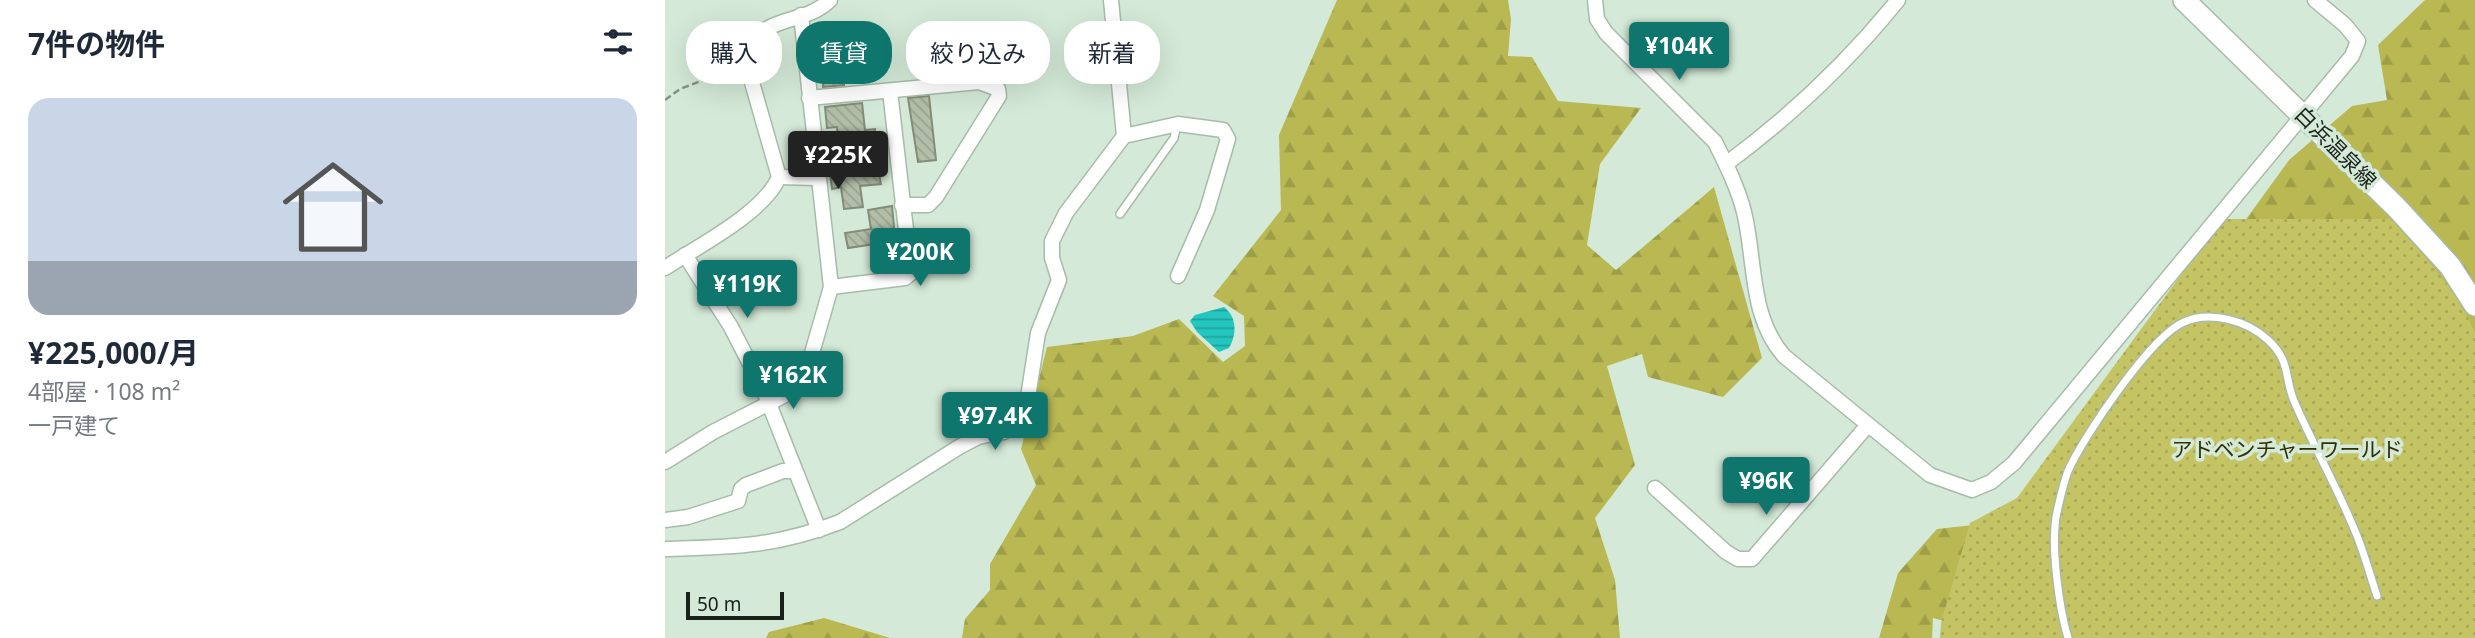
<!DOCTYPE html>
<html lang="ja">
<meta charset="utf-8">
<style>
body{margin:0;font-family:"Noto Sans","Noto Sans JP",sans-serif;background:#f2f2f3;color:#1f2937;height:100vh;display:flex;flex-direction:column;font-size:26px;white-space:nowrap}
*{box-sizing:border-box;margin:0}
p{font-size:23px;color:#747a83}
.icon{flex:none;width:38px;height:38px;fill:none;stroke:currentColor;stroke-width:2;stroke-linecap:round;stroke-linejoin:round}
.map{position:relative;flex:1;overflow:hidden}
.sheet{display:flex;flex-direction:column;background:#fff;width:665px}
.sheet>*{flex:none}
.guide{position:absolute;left:21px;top:21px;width:665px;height:63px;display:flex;gap:14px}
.scale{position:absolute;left:21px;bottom:18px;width:98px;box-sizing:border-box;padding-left:7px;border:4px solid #19211a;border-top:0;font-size:19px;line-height:24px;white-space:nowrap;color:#19211a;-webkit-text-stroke:5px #d4e9d7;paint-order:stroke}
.price{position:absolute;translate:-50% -60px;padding:0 16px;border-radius:7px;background:#0f766e;color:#fff;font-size:23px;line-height:46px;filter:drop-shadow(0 2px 4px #0008)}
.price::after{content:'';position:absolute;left:50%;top:42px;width:21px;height:16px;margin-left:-10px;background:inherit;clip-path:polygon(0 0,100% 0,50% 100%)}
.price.on{background:#222;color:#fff}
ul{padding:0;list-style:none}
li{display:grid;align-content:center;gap:14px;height:371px;padding:0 28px}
li span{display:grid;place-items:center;height:217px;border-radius:21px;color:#555}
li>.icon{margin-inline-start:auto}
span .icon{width:126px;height:126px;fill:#fffc;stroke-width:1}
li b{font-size:30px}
h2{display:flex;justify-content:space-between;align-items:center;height:84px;padding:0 28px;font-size:30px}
.pill{padding:0 24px;border-radius:28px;background:#fff;box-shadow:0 7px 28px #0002;font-size:24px;line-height:63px}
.pill.on{background:#0f766e;color:#fff}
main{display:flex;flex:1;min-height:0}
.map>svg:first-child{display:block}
</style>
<main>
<section class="sheet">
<h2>7件の物件<svg class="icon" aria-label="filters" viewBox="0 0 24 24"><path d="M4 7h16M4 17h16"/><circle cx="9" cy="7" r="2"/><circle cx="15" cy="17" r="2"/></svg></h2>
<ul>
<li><span style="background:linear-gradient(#c9d6e8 75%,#9aa5b1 0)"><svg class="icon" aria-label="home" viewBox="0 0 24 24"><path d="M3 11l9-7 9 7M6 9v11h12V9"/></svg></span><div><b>¥225,000/月</b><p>4部屋 · 108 m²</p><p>一戸建て</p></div></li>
</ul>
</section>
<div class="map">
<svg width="1810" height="638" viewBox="0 0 1810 638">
<defs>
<pattern id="forest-firs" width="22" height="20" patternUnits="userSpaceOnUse" patternTransform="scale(1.75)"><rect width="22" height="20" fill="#b9b853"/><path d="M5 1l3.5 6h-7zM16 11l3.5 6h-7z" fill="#9e9e48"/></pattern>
<pattern id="park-dots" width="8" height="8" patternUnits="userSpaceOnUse" patternTransform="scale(1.75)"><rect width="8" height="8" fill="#c5c465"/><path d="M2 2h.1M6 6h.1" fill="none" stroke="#a9a857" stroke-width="1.8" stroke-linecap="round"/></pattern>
<pattern id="water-rules" width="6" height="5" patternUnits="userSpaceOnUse" patternTransform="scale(1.75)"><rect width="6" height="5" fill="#24c7c0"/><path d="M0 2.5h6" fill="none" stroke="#1ea19b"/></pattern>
<pattern id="building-back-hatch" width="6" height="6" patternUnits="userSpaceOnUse" patternTransform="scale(1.75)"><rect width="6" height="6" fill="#b3bea8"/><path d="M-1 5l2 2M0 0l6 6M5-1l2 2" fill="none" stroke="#99a390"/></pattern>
</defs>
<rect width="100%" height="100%" fill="#d4e9d7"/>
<g fill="url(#forest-firs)">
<polygon points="672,0 843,0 846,19 843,56 867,57 893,101 976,108 935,164 922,245 951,270 1049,187 1097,358 1058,397 983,377 977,354 942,366 970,465 930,518 950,580 955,638 297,638 300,619 325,590 325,564 371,485 356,449 382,347 468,336 514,319 558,362 580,346 579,316 548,296 616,210 614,135"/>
<polygon points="1760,0 1810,0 1810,590 1542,273 1624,160 1687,106 1722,100 1713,45"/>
<polygon points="1363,519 1345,638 1268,618 1267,638 1214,638 1233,573 1272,529"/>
<polygon points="159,618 225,638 101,638 104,632"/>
</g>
<path fill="url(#park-dots)" d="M 1557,219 L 1725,219 C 1758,254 1791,288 1810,333 L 1810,638 L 1275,638 L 1276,623 L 1305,523 L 1352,498 Z"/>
<path fill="url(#water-rules)" d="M 559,307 C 572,317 572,334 564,348 L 554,352 L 532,332 L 525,321 L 530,315 Z"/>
<g fill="url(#building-back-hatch)" stroke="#828c77" stroke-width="2">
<polygon points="162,26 166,48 150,51 149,28"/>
<polygon points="178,52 179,85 158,87 159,54"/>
<polygon points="264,96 271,160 253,162 243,98"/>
<polygon points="197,103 200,130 210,129 208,144 216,184 195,186 198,207 179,209 176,187 167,189 165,173 196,168 194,148 173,149 172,127 162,128 160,107"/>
<polygon points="227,206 230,238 223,239 225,258 234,258 235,269 212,271 210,244 183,248 180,233 206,229 203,210"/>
</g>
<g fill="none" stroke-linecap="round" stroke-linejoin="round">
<defs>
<g id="service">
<polyline points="455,214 509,138 512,125"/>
<path d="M 1403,638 C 1394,608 1385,543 1392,512 C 1395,499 1398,484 1403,471 C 1418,437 1486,336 1519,322 C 1545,310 1583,321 1603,340 C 1626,361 1619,377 1629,401 C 1648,445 1672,487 1690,531 C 1699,552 1705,575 1712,596"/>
</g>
<g id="minor">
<polyline points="446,0 459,136 513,124 558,130 563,139 542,210 513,276"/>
<path d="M 930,0 L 932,19 L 941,33 L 1050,142 C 1061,164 1073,188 1079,212 C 1091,261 1084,316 1119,356 L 1265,475 L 1307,490 L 1326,482 L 1349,463 L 1687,56 L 1693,41 L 1680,25 L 1650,0"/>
<polyline points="144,98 314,82 333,89 334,96 271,197 263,205 237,205"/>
<path d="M 1061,164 C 1126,116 1182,63 1233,0"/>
<polyline points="114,177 153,178"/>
<polyline points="20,255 66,327 99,391 154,530"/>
<path d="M 0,268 C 33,246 99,213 114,177 L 80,58 C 94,12 138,27 165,0"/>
<polyline points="166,287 240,278 246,273 225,91"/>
<polyline points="0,462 48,432 122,394 139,381 166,287 136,15"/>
<polyline points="990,488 1061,552 1073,559 1087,559 1203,425"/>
<polyline points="0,520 23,517 73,501 76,489 81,485 118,471 128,471"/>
<path d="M 0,549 C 68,547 110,547 175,522 L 294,447 L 313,437 L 339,432 L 361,410 L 373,333 L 394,280 L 387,258 L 387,241 L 401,213 L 459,136"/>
</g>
<polyline id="primary" points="1519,0 1731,207 1785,266 1810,305"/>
</defs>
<use href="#service" stroke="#a7bba9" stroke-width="10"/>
<use href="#minor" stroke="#a7bba9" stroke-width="17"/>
<use href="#primary" stroke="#a7bba9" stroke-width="24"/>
<polyline stroke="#849386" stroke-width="2.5" stroke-dasharray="7 3.5" stroke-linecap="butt" points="0,100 15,89 70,68"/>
<use href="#service" stroke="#fff" stroke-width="7"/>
<use href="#minor" stroke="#fff" stroke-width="14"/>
<use href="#primary" stroke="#fff" stroke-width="21"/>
</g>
<g text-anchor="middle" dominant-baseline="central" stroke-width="7" stroke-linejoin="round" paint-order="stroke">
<g font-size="21" fill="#19211a" stroke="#d4e9d7">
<text transform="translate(1671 147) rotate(45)">白浜温泉線</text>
</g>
<g font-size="21" fill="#323105" stroke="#d4e9d7">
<text x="1622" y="449">アドベンチャーワールド</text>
</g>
</g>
</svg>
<div class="scale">50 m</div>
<b class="price" style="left:1014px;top:82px">¥104K</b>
<b class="price on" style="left:173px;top:191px">¥225K</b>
<b class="price" style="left:255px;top:288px">¥200K</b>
<b class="price" style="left:82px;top:320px">¥119K</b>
<b class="price" style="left:128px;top:411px">¥162K</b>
<b class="price" style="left:330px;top:452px">¥97.4K</b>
<b class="price" style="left:1101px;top:517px">¥96K</b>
<div class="guide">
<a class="pill">購入</a>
<a class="pill on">賃貸</a>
<a class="pill">絞り込み</a>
<a class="pill">新着</a>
</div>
</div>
</main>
